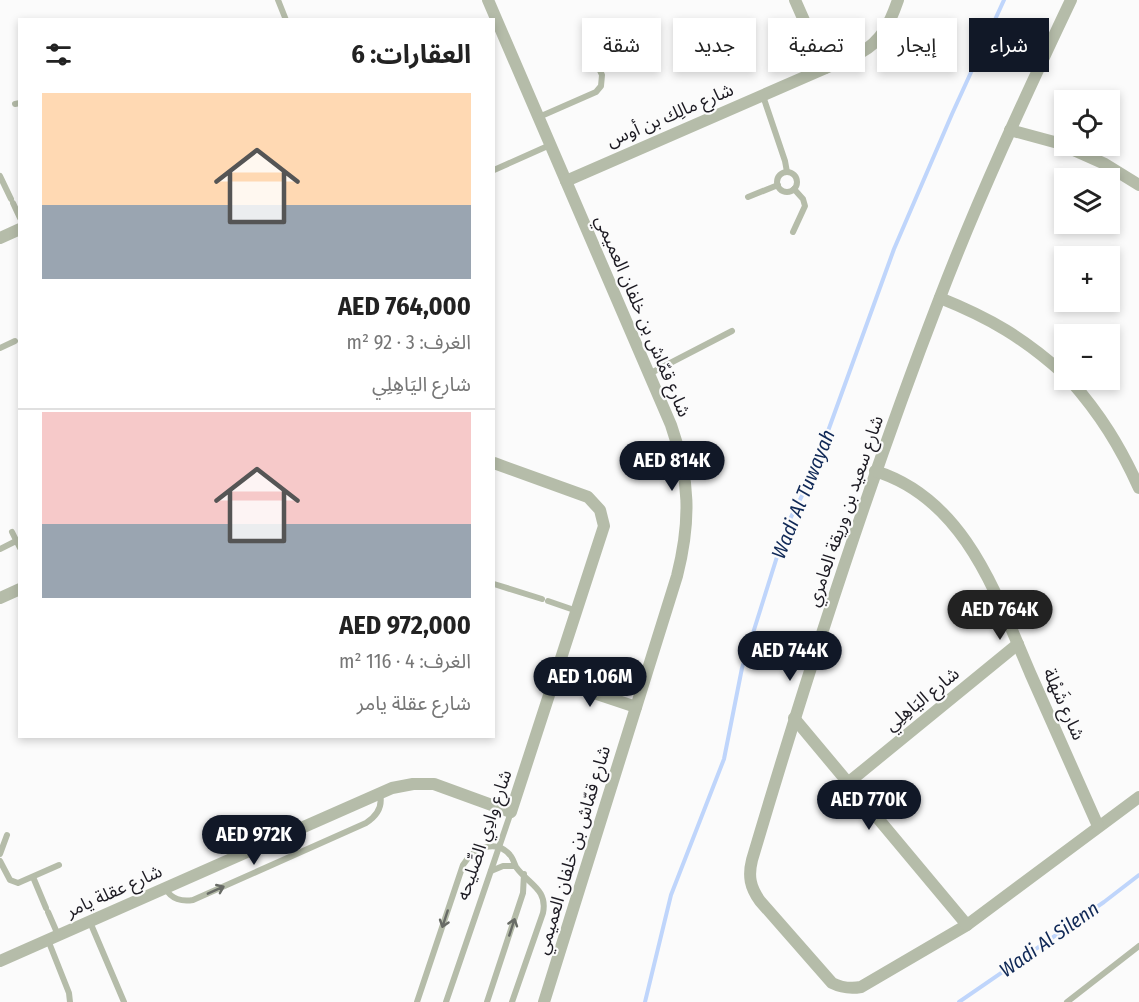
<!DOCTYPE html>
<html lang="ar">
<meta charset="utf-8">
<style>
body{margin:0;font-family:"Fira Sans Condensed","Noto Sans Arabic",sans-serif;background:#f2f2f2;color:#222;direction:rtl;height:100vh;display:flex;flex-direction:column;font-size:22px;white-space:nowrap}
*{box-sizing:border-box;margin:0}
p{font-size:20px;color:#767676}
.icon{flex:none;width:33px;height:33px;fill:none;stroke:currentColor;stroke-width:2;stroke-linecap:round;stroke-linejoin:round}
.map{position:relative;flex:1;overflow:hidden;direction:ltr}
.sheet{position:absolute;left:18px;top:18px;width:477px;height:720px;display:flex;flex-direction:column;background:#fff;border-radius:0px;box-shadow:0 3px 9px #0003;direction:rtl}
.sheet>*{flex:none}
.banner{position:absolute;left:513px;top:18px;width:536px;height:54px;direction:rtl;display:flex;gap:12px}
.controls{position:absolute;left:1054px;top:90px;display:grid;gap:12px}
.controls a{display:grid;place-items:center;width:66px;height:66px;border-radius:0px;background:#fff;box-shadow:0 3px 9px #0003;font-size:30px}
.price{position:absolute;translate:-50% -51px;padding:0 14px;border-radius:21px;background:#111827;color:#fff;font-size:20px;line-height:39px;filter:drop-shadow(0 2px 3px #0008)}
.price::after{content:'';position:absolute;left:50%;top:36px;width:18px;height:14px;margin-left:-9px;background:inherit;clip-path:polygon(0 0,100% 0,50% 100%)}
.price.selected{background:#222;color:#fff}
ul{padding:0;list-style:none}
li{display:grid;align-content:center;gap:12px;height:318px;padding:0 24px}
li+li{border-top:2px solid #e0e0e0}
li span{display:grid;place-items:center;height:186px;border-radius:0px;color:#555}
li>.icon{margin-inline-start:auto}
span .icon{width:108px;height:108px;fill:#fffc;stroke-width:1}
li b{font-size:26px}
h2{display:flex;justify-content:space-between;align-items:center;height:72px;padding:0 24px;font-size:26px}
.tag{padding:0 21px;border-radius:0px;background:#fff;box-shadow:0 3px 9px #0003;font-size:21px;line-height:54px}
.tag.selected{background:#111827;color:#fff}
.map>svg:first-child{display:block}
</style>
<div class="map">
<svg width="1139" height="1002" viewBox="0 0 1139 1002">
<rect width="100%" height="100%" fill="#fbfbfb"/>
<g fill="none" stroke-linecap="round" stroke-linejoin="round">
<g stroke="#bfd5fb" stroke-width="4">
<polyline points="645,1002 671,895 724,759 742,668 787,525 811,478 894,249 952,114 1004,0"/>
<polyline points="959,1002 1104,902 1139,875"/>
</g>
<g stroke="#b5bca9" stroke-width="6">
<polyline points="278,0 286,20"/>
<polyline points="763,96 785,161 787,172"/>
<polyline points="15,104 20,103"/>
<polyline points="539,117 596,92 601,86 602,75 586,40"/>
<polyline points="494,170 550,145"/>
<circle cx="787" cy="182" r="10"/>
<polyline points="0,176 11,199"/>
<polyline points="748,197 778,185"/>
<polyline points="13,203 20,218"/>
<polyline points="793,232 805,206 803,199 794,189"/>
<polyline points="0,348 15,341"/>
<polyline points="649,374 732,331"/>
<polyline points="12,532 20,548"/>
<polyline points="0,549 16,541"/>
<polyline points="494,584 542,599"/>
<polyline points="548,601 577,611"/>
<polyline points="0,854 7,835"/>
<polyline points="0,861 10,880 18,883 59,865"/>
<polyline points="491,871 503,866 515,866"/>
<polyline points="33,877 46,908"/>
<path d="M 166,889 C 171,899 182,902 193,900 L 366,823 C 377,816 383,807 380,794"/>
<polyline points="48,912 58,935"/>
<polyline points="90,922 124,1002"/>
<polyline points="48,940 69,993 70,1002"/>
<path d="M 417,1002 L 463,865 C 472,850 495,837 510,855 C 513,858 514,863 516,867 C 528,884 548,889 543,913 L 512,1002"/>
<polyline points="446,1002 511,812"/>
<polyline points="487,1002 523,893 524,874"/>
<polyline points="1067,1002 1139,946"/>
</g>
<g stroke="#b5bca9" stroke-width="12">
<path d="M 488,0 L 671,425 C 690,479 691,521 677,576 L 544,1002"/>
<polyline points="795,0 825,68"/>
<path d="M 1071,0 C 1024,99 978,198 939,300 C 868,484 808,671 752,860 C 748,876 750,887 760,901 L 832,983 C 842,988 850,989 861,987 L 967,925 L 1139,797"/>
<polyline points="1010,130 1058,143 1105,164 1139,185"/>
<path d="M 566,181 L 860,53 C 882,41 890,23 898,0"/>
<polyline points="0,238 20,229"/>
<path d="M 940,298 C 990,318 1024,338 1065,375"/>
<path d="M 1070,380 C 1100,414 1120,446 1139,488"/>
<path d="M 875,471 C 966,499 997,597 1031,675 C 1054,726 1076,776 1098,826"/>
<polyline points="0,598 20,589"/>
<polyline points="555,680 636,707"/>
<polyline points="794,718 967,925"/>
<polyline points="849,782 1018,644"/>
<polyline points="0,961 392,788 413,784 434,784 511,812 604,526 600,510 588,497 494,463"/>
</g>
</g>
<defs><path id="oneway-shaft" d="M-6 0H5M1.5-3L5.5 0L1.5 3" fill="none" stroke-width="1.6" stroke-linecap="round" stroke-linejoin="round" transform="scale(1.5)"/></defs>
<g stroke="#686b66">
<use href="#oneway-shaft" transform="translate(216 890) rotate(-24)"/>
<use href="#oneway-shaft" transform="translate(445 919) rotate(108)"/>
<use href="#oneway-shaft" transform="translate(512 927) rotate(-72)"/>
</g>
<g text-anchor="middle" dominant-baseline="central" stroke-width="4.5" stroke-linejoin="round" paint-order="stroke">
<g font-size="18" fill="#1c1a22" stroke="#fbfbfb">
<text transform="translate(670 115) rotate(-23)">شارع مالِك بن أوس</text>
<text transform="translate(643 316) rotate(67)">شارع قمّاش بن خلفان العميمي</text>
<text transform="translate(845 511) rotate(-71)">شارع سعيد بن وريقة العامري</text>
<text transform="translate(922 699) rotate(-39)">شارع اليَاهِلِي</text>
<text transform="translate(1064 704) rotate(66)">شارع شَهْلة</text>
<text transform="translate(484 835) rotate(-71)">شارع وادِي الصِّليحه</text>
<text transform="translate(573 850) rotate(-73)">شارع قمّاش بن خلفان العميمي</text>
<text transform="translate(114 891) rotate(-24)">شارع عقلة يامر</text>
</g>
<g font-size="20" font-style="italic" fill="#0f2856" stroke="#fbfbfb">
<text transform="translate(803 494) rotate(-68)">Wadi Al Tuwayah</text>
<text transform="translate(1049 939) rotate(-35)">Wadi Al Silenn</text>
</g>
</g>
</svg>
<div class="controls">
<a><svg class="icon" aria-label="locate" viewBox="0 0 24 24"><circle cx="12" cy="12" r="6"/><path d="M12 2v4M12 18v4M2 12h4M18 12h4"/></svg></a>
<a><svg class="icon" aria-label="layers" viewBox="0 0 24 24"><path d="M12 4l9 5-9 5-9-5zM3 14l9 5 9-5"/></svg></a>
<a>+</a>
<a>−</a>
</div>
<b class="price" style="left:672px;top:492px">AED 814K</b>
<b class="price selected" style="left:1000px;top:641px">AED 764K</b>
<b class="price" style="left:790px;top:682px">AED 744K</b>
<b class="price" style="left:590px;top:708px">AED 1.06M</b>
<b class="price" style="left:869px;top:831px">AED 770K</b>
<b class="price" style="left:254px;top:866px">AED 972K</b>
<div class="banner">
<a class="tag selected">شراء</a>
<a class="tag">إيجار</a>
<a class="tag">تصفية</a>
<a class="tag">جديد</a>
<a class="tag">شقة</a>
</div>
<section class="sheet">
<h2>العقارات: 6<svg class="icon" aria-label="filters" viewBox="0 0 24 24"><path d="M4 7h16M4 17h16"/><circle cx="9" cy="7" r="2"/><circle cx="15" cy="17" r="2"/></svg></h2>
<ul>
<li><span style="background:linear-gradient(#ffd9b3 60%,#9aa5b1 0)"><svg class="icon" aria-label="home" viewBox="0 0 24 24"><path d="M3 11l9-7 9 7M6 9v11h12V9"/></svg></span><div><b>AED 764,000</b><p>الغرف: 3 · 92 m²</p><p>شارع اليَاهِلِي</p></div></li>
<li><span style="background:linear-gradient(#f6c9c9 60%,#9aa5b1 0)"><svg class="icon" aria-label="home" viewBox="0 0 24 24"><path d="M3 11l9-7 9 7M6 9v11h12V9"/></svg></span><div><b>AED 972,000</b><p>الغرف: 4 · 116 m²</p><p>شارع عقلة يامر</p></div></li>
</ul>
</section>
</div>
